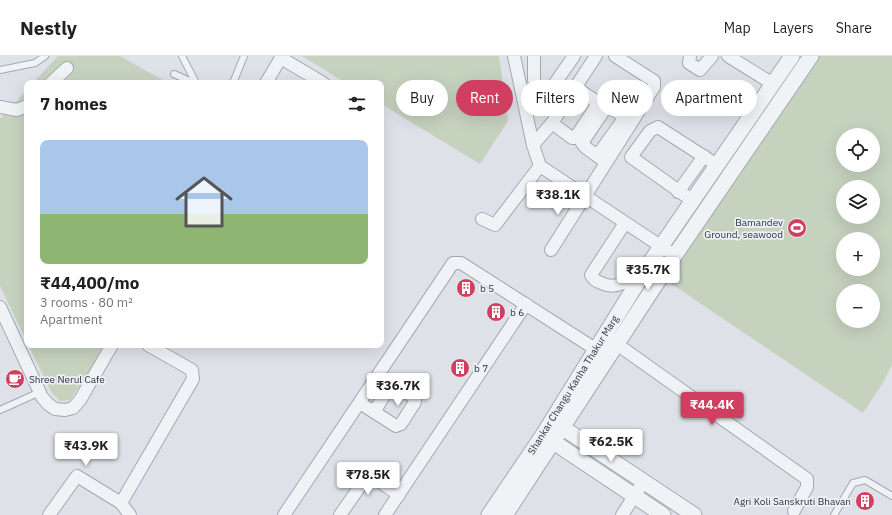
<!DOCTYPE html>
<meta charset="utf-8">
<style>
body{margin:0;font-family:"IBM Plex Sans",sans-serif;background:#f2f2f2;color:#202124;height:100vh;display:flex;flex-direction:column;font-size:15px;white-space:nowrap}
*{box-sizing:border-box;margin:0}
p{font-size:13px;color:#757577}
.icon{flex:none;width:22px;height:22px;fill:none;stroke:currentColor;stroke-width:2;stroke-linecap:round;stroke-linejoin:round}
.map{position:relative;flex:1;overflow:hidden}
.sheet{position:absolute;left:24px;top:24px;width:360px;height:268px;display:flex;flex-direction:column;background:#fff;border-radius:8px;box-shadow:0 4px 16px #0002}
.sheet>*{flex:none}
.guide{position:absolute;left:396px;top:24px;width:380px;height:36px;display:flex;gap:8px}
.controls{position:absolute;left:836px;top:72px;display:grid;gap:8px}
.controls a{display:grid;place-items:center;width:44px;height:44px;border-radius:50%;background:#fff;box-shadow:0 4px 16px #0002;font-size:20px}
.price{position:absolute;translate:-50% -34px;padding:0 9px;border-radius:4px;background:#fff;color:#222;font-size:13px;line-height:26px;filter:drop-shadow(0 1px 2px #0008)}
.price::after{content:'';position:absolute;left:50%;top:24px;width:12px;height:9px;margin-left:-6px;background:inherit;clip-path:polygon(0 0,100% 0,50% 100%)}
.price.current{background:#d03f5f;color:#fff}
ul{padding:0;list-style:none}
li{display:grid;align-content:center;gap:8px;height:212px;padding:0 16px}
li span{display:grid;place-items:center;height:124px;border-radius:8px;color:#555}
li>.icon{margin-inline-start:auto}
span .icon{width:72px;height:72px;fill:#fffc;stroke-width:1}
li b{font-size:17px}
h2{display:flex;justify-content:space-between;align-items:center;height:48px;padding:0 16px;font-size:17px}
.pill{padding:0 14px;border-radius:18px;background:#fff;box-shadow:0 4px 16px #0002;font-size:14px;line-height:36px}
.pill.current{background:#d03f5f;color:#fff}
header{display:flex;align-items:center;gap:24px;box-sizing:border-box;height:56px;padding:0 20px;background:#fff;border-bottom:1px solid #e0e0e0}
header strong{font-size:19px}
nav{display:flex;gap:22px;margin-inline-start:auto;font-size:14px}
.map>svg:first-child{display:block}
</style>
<header>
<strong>Nestly</strong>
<nav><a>Map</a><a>Layers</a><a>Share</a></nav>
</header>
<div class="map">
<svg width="892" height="459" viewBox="0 0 892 459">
<rect width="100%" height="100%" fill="#dee2e8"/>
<g fill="#c5d2be" fill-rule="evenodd">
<polygon points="58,0 120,0 168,27 33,27"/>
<polygon points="302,0 499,0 508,65 480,108 381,48 381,27 346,27"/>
<path d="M 819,0 L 892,0 L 892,309 L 882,328 L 863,357 L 667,225 ZM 843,79 L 873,79 L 873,109 L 843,109 ZM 843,131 L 873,131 L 873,161 L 843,161 ZM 843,183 L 873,183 L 873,213 L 843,213 ZM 843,235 L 873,235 L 873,265 L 843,265 Z"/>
<polygon points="27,34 27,286 0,230 0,63"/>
<polygon points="28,289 107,289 70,344 60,345 52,337"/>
</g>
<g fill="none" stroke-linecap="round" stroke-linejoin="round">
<defs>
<g id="service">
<polyline points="182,0 196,27"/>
<polyline points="0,14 35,7 45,0"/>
<polyline points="174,18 194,27"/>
<polyline points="233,27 244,0"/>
<polyline points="0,354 40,336"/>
<polyline points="834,459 853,427 865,424 892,440"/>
</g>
<g id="minor">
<polyline points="514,0 533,89 540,110 668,195"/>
<polyline points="534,0 534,24 537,31 545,36 551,33 574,0"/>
<polyline points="690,0 689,7 700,14 712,0"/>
<polyline points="728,0 773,28"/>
<polyline points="281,2 323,27"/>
<polyline points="51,27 67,12"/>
<polyline points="266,27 282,0"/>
<polyline points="0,51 17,54 27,50"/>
<polyline points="552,67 572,82 575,82 595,52 597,46 575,31"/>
<polyline points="533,89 552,67 596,0"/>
<polyline points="597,100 625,61"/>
<polyline points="606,106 585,91 582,87 607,50 632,65"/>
<polyline points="678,136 704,100"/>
<polyline points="693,145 631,101 650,75 658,71 717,109"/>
<polyline points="482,163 495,169 540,110"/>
<path d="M 625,167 L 591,219 C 594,224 596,225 601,227 C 619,236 631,221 645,211"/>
<polyline points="551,194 654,31 654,25 615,0"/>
<polyline points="0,251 42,341 48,348 55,353 65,354 73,352 80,344 112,289"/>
<polyline points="611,284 807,423 807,431 794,455"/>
<polyline points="360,347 396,370 401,368 415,346 415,342 378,319"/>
<polyline points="374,356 392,327"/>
<polyline points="121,447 193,323 192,314 148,289"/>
<polyline points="49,459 77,420 121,447 130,459"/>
<polyline points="284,459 453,207 461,207 603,298"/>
<polyline points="340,459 363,426 373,421 399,439"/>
<polyline points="385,459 526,248"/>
<polyline points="622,459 644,425"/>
</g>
<g id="tertiary">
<polyline points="554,366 694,459"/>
<polyline points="546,381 663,459"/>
<polyline points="489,459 543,379 649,208 792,0"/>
<polyline points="505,459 675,199 811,0"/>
</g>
</defs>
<use href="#service" stroke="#a3a9b2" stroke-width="8"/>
<use href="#minor" stroke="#a3a9b2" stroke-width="14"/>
<use href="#tertiary" stroke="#a3a9b2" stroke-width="17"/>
<use href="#service" stroke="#f0f3f6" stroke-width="6"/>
<use href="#minor" stroke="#f0f3f6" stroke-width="12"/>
<use href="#tertiary" stroke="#f0f3f6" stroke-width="15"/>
</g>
<defs>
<symbol id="stadium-disc" viewBox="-11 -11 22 22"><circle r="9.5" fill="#d03f5f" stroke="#edf1f5"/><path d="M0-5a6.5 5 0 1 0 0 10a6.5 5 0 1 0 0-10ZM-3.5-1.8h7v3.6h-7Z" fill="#fff"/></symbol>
<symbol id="building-disc" viewBox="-11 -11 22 22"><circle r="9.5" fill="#d03f5f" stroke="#edf1f5"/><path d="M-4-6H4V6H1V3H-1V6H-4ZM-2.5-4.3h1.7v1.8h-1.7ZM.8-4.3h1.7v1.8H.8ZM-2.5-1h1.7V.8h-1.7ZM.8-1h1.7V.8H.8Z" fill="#fff"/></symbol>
<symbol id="cafe-disc" viewBox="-11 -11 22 22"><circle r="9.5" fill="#d03f5f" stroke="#edf1f5"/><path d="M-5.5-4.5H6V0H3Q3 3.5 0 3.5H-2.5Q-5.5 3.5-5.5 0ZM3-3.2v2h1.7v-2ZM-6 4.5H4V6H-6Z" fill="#fff"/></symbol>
</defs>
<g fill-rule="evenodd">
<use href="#stadium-disc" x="786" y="161" width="22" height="22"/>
<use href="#building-disc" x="455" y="221" width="22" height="22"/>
<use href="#building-disc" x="485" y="245" width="22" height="22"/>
<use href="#building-disc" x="449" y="301" width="22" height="22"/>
<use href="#cafe-disc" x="4" y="312" width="22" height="22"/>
<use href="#building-disc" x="854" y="434" width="22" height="22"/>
</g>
<g text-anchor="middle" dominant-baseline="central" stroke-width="3.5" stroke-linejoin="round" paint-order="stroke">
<g font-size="10" fill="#27313f" stroke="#edf1f5" text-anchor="start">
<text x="783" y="166" text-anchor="end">Bamandev<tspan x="783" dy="12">Ground, seawood</tspan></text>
<text x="480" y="232">b 5</text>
<text x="510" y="256">b 6</text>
<text x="474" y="312">b 7</text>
<text x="29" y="323">Shree Nerul Cafe</text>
<text x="851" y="445" text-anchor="end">Agri Koli Sanskruti Bhavan</text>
</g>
<g font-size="10" fill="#27313f" stroke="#edf1f5">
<text transform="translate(573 329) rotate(-58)">Shankar Changu Kanha Thakur Marg</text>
</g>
</g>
</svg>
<div class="controls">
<a><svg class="icon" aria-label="locate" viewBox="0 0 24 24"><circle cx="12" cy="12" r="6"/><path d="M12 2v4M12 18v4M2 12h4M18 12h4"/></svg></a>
<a><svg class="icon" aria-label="layers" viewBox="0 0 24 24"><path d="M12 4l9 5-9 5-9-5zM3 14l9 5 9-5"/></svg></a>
<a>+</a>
<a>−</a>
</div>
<b class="price" style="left:558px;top:160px">₹38.1K</b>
<b class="price" style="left:648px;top:235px">₹35.7K</b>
<b class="price" style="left:398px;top:351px">₹36.7K</b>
<b class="price current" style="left:712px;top:370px">₹44.4K</b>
<b class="price" style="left:611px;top:407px">₹62.5K</b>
<b class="price" style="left:86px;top:411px">₹43.9K</b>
<b class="price" style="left:368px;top:440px">₹78.5K</b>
<div class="guide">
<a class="pill">Buy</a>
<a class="pill current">Rent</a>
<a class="pill">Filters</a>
<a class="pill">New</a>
<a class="pill">Apartment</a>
</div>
<section class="sheet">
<h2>7 homes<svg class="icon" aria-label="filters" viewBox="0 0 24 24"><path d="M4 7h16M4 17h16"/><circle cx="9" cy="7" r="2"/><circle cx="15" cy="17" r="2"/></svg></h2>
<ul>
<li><span style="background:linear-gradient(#a9c7e8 60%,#8fb573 0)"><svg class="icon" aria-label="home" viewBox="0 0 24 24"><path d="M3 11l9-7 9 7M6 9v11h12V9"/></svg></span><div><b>₹44,400/mo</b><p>3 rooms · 80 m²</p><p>Apartment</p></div></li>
</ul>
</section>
</div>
